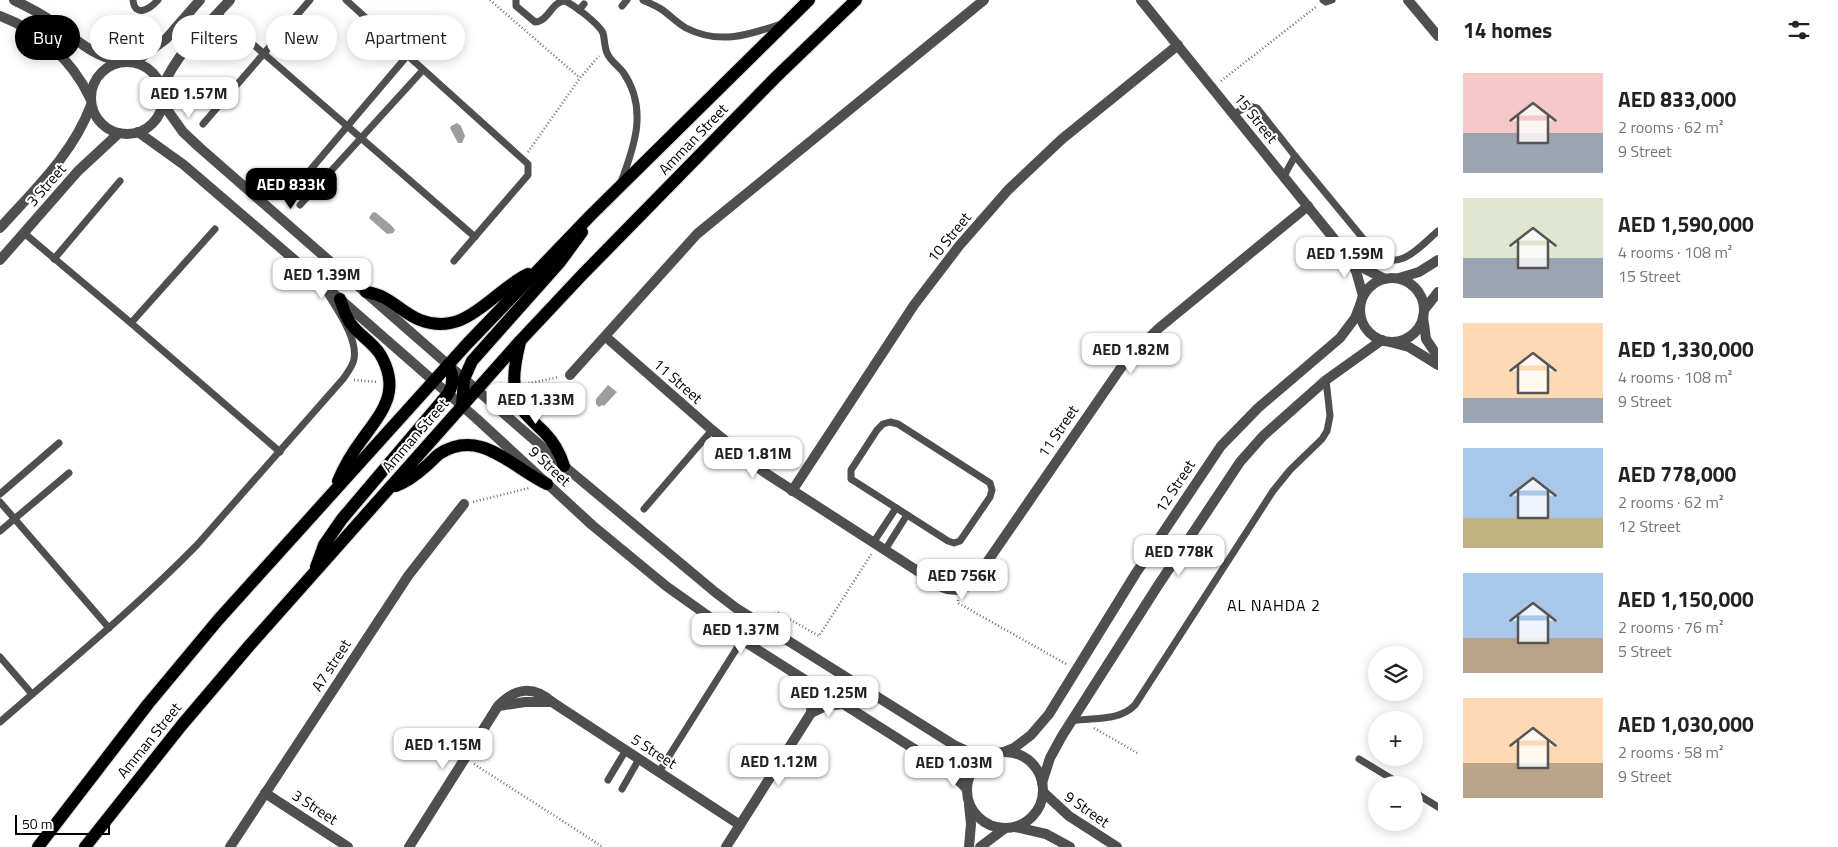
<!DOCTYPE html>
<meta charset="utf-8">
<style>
body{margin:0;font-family:"Titillium Web",sans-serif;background:#f6f6f6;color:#222;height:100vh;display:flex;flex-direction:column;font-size:19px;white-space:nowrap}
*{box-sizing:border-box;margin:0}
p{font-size:16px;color:#767676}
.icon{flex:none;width:28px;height:28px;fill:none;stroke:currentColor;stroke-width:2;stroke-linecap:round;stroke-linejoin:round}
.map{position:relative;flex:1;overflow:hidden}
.panel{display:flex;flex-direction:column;background:#fff;width:400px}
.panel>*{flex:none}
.top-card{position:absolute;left:15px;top:15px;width:475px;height:45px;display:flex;gap:10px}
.buttons{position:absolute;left:1368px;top:646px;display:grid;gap:10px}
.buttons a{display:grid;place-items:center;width:55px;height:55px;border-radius:50%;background:#fff;box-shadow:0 2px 12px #0003;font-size:25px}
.scale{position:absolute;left:15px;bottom:12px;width:95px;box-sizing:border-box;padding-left:5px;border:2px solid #000;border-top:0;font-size:14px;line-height:18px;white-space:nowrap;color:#000;-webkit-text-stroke:4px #fff;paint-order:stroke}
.price{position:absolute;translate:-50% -42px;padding:0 11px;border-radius:10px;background:#fff;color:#222;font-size:16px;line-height:32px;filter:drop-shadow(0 1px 2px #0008)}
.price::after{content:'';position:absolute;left:50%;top:30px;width:15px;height:11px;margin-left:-8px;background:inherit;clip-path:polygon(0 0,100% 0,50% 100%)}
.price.selected{background:#000;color:#fff}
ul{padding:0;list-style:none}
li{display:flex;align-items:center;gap:15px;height:125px;padding:0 25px}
li span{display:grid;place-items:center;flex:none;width:140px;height:100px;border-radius:0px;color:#555}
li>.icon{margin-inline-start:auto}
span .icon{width:60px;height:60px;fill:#fffc;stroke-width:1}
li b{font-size:21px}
h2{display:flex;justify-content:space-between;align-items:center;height:60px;padding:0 25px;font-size:21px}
.chip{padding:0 18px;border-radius:22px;background:#fff;box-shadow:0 2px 12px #0003;font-size:18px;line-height:45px}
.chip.selected{background:#000;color:#fff}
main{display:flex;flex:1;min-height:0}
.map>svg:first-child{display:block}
</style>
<main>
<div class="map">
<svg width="1438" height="847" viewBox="0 0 1438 847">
<rect width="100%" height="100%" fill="#fff"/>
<g fill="#9d9d9d">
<polygon points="457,123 461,126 465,136 462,143 458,143 450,128 451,126"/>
<polygon points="375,212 391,225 395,230 393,233 387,234 369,218 372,213"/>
<polygon points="608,385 617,392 604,406 602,405 599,407 596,404 596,399"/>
</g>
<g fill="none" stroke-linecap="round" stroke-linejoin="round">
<defs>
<g id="primary">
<path d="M 366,292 C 392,296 398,311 420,320 C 466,338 491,292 528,274"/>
<path d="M 520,342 C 514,366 509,392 525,413 C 531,420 538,426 544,432 C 554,442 560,453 564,466"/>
<polyline points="462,406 464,379 472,361 560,262 582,232"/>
<path d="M 338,481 C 344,467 352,453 361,441 C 382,412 402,391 380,354 C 372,342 359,335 351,324 C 345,316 343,307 340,299"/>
<path d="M 396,486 C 406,482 416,475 425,467 C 430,463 434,458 439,454 C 481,427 512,468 547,484"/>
<path d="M 316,567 L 324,545 L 342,519 L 448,394 C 454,384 454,375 448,365"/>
<polyline points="38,847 148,704 218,620 467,344 591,215 809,0"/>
<polyline points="85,847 181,726 249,646 520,341 582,275 776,77 856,0"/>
</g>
</defs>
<use href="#primary" stroke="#dbdbdb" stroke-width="14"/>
<g stroke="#717171" stroke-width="2.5" stroke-dasharray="1 2.5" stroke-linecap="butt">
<polyline points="490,0 580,78"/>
<polyline points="1221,81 1317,6"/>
<polyline points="528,152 580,78 599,56"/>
<polyline points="354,380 378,382"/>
<polyline points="525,384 559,377"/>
<polyline points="473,502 529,488"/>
<polyline points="958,600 958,603 1068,665"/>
<polyline points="772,620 777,612 819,636 872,553"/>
<polyline points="1094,728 1139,754"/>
<polyline points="474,764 603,847"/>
</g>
<g stroke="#4f4f4f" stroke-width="7">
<path d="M 133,0 C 135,19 151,8 158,0"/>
<polyline points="346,0 528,164 528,175 454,261"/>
<path d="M 516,0 L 516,6 L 535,22 C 549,21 551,2 565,1 C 574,5 599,24 603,33 C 605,40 604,48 608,55 C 612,62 618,66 623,72 C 648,108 635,145 621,182"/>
<path d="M 643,0 C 649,3 655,5 661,9 C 670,15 677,23 686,28 C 719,45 749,35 781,24"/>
<polyline points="1323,0 1326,2 1332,0"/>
<polyline points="622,6 627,0"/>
<polyline points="579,10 584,4"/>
<polyline points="218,14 475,237"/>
<path d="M 1234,114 L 1248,106 L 1257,108 L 1295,156 L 1375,253 C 1400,273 1419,247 1438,231"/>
<polyline points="203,124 310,0"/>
<polyline points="1284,176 1295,156"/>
<polyline points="289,195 407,56"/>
<polyline points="300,205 423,70"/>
<polyline points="24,233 131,323 280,452"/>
<polyline points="54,259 120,181"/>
<polyline points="131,323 215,229"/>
<polygon points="890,422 898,424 990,483 992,490 990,497 960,541 954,543 948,541 851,479 851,470 877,430 883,424"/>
<polyline points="0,494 59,443"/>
<polyline points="0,502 109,628"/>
<polyline points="644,509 712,430"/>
<polyline points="0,531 69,473"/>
<polyline points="873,543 896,508"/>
<polyline points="885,550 907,515"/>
<polyline points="0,657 32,694"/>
<path d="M 1072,721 C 1094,717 1118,722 1135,705 L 1273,491 L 1290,470 L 1322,439 L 1327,431 L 1330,416 L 1326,380"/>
<path d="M 0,722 C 67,664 135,608 197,545 L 343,379 C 347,373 353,366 354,359 C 358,337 335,307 324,288"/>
<polyline points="1359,759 1402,785"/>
<polyline points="659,772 742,640"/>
<polyline points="608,780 626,750"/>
<polyline points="622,789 639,759"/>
<polyline points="1414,792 1438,807"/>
</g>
<g stroke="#4f4f4f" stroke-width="10">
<path d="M 14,0 C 29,8 45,15 58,26 C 81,43 93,56 122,62"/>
<polyline points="1141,0 1347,255 1356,271 1363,296"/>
<polyline points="1408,0 1438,36"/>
<path d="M 0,16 C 40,31 72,60 90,98"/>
<polyline points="135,62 166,39 200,0"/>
<path d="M 162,88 C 177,53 204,28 230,0"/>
<path d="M 0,228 C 34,190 73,154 91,105"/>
<polyline points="1351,259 1365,269 1385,279"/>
<polyline points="0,260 78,171 119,133"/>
<polyline points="1423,317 1426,339 1438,357"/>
<path d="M 606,337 L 712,430 L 764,472 L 930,579 C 950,597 972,592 983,568 L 1127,359 L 1159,328 L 1308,206"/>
<polyline points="1390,342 1409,347 1438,365"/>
<polyline points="570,375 697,234 984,0"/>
<polyline points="792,491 914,305 959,246 1008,190 1062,139 1178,45"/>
<path d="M 933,580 C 948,583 966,583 978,572"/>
<polyline points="499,706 525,702 552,702"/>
<polyline points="811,713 826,706 842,704"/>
<polyline points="265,793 348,847"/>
<polyline points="969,805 971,824 969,847"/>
<polyline points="230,847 408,576 464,504"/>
<path d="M 409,847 L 498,706 C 515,688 533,685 552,702 L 740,825"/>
<polyline points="726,847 811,713 812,698 809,684"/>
<polyline points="980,847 1004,829"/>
</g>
<g stroke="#4f4f4f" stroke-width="10">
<circle cx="127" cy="98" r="36"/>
<polyline points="163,104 183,132 199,147 564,466 715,592 736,608 954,745 969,752 988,756"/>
<polyline points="138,132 184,165 340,299 477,419 592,525 666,586 742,640 938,764 952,774 966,788"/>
<polyline points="1399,278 1419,272 1438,260"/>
<circle cx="1392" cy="310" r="32"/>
<polyline points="1424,310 1438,292"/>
<polyline points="1004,752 1014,748 1031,735 1049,714 1136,573 1221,446 1258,408 1340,338 1355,318 1360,305"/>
<circle cx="1005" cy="790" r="38"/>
<polyline points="1042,783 1050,758 1062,736 1157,587 1240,462 1263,436 1326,380 1382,340"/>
<polyline points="1043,792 1069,816 1117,847"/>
<polyline points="1015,827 1046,834 1070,847"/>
</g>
<use href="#primary" stroke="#000" stroke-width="12"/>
</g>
<g text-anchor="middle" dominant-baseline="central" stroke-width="4" stroke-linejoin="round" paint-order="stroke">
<g font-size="15" fill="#000" stroke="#fff">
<text transform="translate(1256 118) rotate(51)">15 Street</text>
<text transform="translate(693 139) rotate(-46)">Amman Street</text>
<text transform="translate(46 185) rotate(-49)">3 Street</text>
<text transform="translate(949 237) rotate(-51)">10 Street</text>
<text transform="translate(678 381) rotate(41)">11 Street</text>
<text transform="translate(1058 431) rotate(-56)">11 Street</text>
<text transform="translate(415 435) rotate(-49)">Amman Street</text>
<text transform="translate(550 466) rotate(43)">9 Street</text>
<text transform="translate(1175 486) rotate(-57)">12 Street</text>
<text transform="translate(331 665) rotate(-57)">A7 street</text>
<text transform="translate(149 740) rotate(-51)">Amman Street</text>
<text transform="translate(654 751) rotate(33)">5 Street</text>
<text transform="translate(315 807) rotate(33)">3 Street</text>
<text transform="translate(1087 809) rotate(35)">9 Street</text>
</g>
<g font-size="16" letter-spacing="1" fill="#000" stroke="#fff">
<text x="1274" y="605">AL NAHDA 2</text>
</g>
</g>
</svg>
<div class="buttons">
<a><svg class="icon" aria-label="layers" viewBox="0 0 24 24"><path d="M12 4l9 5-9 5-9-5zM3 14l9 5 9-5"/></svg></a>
<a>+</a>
<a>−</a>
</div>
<div class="scale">50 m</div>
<b class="price" style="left:189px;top:119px">AED 1.57M</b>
<b class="price selected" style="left:291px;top:210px">AED 833K</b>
<b class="price" style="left:1345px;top:279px">AED 1.59M</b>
<b class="price" style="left:322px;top:300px">AED 1.39M</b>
<b class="price" style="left:1131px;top:375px">AED 1.82M</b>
<b class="price" style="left:536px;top:425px">AED 1.33M</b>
<b class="price" style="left:753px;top:479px">AED 1.81M</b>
<b class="price" style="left:1179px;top:577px">AED 778K</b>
<b class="price" style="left:962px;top:601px">AED 756K</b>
<b class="price" style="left:741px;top:655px">AED 1.37M</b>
<b class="price" style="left:829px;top:718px">AED 1.25M</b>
<b class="price" style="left:443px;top:770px">AED 1.15M</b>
<b class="price" style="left:779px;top:787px">AED 1.12M</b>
<b class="price" style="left:954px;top:788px">AED 1.03M</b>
<div class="top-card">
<a class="chip selected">Buy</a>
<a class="chip">Rent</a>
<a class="chip">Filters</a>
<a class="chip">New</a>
<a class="chip">Apartment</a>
</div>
</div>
<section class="panel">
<h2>14 homes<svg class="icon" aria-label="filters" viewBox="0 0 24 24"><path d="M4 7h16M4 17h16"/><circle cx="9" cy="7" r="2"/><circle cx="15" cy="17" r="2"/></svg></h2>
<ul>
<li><span style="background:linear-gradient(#f6c9c9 60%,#9aa5b1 0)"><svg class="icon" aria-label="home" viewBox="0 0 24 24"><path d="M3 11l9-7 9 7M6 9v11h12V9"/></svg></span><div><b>AED 833,000</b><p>2 rooms · 62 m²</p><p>9 Street</p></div></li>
<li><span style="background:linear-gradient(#dfe7d0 60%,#9aa5b1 0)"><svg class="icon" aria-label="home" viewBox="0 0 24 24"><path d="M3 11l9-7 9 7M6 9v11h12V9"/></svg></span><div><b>AED 1,590,000</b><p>4 rooms · 108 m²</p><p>15 Street</p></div></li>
<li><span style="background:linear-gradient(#ffd9b3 75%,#9aa5b1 0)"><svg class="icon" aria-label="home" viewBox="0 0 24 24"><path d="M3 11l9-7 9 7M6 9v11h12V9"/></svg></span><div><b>AED 1,330,000</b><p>4 rooms · 108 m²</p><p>9 Street</p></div></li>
<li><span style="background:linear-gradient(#a9c7e8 70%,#c2b280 0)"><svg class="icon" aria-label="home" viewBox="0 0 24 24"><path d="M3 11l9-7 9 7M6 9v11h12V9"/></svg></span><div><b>AED 778,000</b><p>2 rooms · 62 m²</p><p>12 Street</p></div></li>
<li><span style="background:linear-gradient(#a9c7e8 65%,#b9a48a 0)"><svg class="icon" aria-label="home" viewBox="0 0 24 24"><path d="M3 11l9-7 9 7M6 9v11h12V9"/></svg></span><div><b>AED 1,150,000</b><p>2 rooms · 76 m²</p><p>5 Street</p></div></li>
<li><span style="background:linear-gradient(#ffd9b3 65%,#b9a48a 0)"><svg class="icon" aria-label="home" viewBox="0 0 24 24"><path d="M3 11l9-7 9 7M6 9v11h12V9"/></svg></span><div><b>AED 1,030,000</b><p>2 rooms · 58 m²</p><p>9 Street</p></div></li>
</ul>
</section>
</main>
